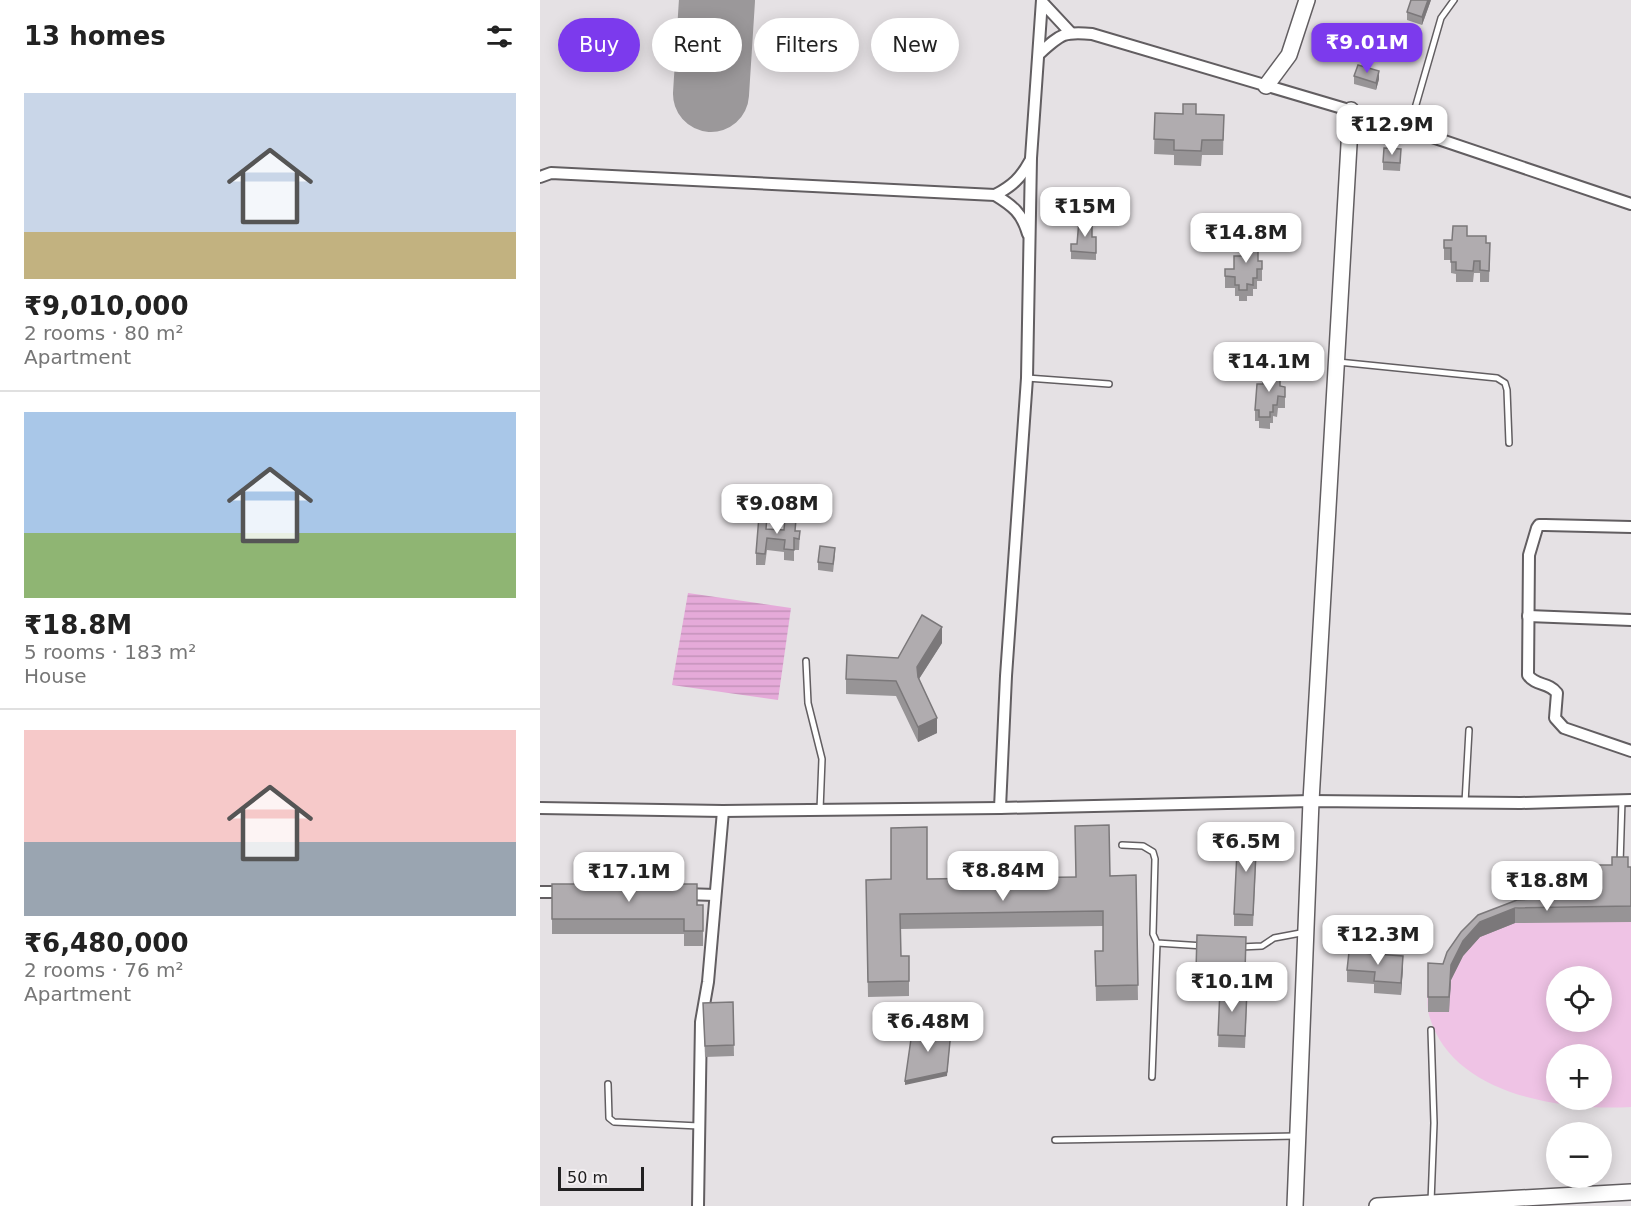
<!DOCTYPE html>
<meta charset="utf-8">
<style>
body{margin:0;font-family:"DejaVu Sans",sans-serif;background:#f6f6f6;color:#222;height:100vh;display:flex;flex-direction:column;font-size:22px;white-space:nowrap}
*{box-sizing:border-box;margin:0}
p{font-size:20px;color:#767676}
.icon{flex:none;width:33px;height:33px;fill:none;stroke:currentColor;stroke-width:2;stroke-linecap:round;stroke-linejoin:round}
.map{position:relative;flex:1;overflow:hidden}
.panel{display:flex;flex-direction:column;background:#fff;width:540px}
.panel>*{flex:none}
.hud{position:absolute;left:18px;top:18px;width:570px;height:54px;display:flex;gap:12px}
.buttons{position:absolute;left:1006px;top:966px;display:grid;gap:12px}
.buttons a{display:grid;place-items:center;width:66px;height:66px;border-radius:50%;background:#fff;box-shadow:0 3px 15px #0003;font-size:30px}
.scale{position:absolute;left:18px;bottom:15px;width:86px;box-sizing:border-box;padding-left:6px;border:3px solid #212021;border-top:0;font-size:16px;line-height:21px;white-space:nowrap;color:#212021;-webkit-text-stroke:4px #f2eef1;paint-order:stroke}
.price{position:absolute;translate:-50% -51px;padding:0 14px;border-radius:12px;background:#fff;color:#222;font-size:20px;line-height:39px;filter:drop-shadow(0 2px 3px #0008)}
.price::after{content:'';position:absolute;left:50%;top:36px;width:18px;height:14px;margin-left:-9px;background:inherit;clip-path:polygon(0 0,100% 0,50% 100%)}
.price.selected{background:#7c3aed;color:#fff}
ul{padding:0;list-style:none}
li{display:grid;align-content:center;gap:12px;height:318px;padding:0 24px}
li+li{border-top:2px solid #e0e0e0}
li span{display:grid;place-items:center;height:186px;border-radius:0px;color:#555}
li>.icon{margin-inline-start:auto}
span .icon{width:108px;height:108px;fill:#fffc;stroke-width:1}
li b{font-size:26px}
h2{display:flex;justify-content:space-between;align-items:center;height:72px;padding:0 24px;font-size:26px}
.chip{padding:0 21px;border-radius:27px;background:#fff;box-shadow:0 3px 15px #0003;font-size:21px;line-height:54px}
.chip.selected{background:#7c3aed;color:#fff}
main{display:flex;flex:1;min-height:0}
.map>svg:first-child{display:block}
</style>
<main>
<section class="panel">
<h2>13 homes<svg class="icon" aria-label="filters" viewBox="0 0 24 24"><path d="M4 7h16M4 17h16"/><circle cx="9" cy="7" r="2"/><circle cx="15" cy="17" r="2"/></svg></h2>
<ul>
<li><span style="background:linear-gradient(#c9d6e8 75%,#c2b280 0)"><svg class="icon" aria-label="home" viewBox="0 0 24 24"><path d="M3 11l9-7 9 7M6 9v11h12V9"/></svg></span><div><b>₹9,010,000</b><p>2 rooms · 80 m²</p><p>Apartment</p></div></li>
<li><span style="background:linear-gradient(#a9c7e8 65%,#8fb573 0)"><svg class="icon" aria-label="home" viewBox="0 0 24 24"><path d="M3 11l9-7 9 7M6 9v11h12V9"/></svg></span><div><b>₹18.8M</b><p>5 rooms · 183 m²</p><p>House</p></div></li>
<li><span style="background:linear-gradient(#f6c9c9 60%,#9aa5b1 0)"><svg class="icon" aria-label="home" viewBox="0 0 24 24"><path d="M3 11l9-7 9 7M6 9v11h12V9"/></svg></span><div><b>₹6,480,000</b><p>2 rooms · 76 m²</p><p>Apartment</p></div></li>
</ul>
</section>
<div class="map">
<svg width="1091" height="1206" viewBox="0 0 1091 1206">
<defs>
<pattern id="water-rules" width="6" height="5" patternUnits="userSpaceOnUse" patternTransform="scale(1.5)"><rect width="6" height="5" fill="#e5aad9"/><path d="M0 2.5h6" fill="none" stroke="#c492ba"/></pattern>
</defs>
<rect width="100%" height="100%" fill="#e5e1e4"/>
<path fill="#efc3e5" fill-rule="evenodd" d="M 1091,911 L 1091,1107 C 1021,1111 911,1095 889,1015 C 886,1004 888,989 888,978 L 903,979 L 921,947 L 977,915 ZM 1017,976 L 1062,976 L 1062,1022 L 1017,1022 ZM 1017,1054 L 1062,1054 L 1062,1100 L 1017,1100 Z"/>
<polygon fill="url(#water-rules)" points="148,593 251,608 238,700 132,685"/>
<g fill="none" stroke-linecap="round" stroke-linejoin="round">
<polyline stroke="#9b989a" stroke-width="76" points="171,94 177,0"/>
<defs>
<g id="lane">
<polyline points="869,129 901,18 914,0"/>
<polyline points="798,362 957,378 965,383 967,390 969,443"/>
<polyline points="487,378 569,384"/>
<polyline points="266,661 268,703 282,759 280,810"/>
<polyline points="925,803 929,730"/>
<polyline points="582,845 603,846 613,852 615,859 613,934 617,943 664,946"/>
<polyline points="1080,864 1082,800"/>
<polyline points="700,947 722,946 734,938 766,932"/>
<polyline points="891,1030 894,1123 891,1202"/>
<polyline points="612,1077 617,943"/>
<polyline points="68,1084 69,1118 74,1122 159,1126"/>
<polyline points="515,1140 756,1136"/>
</g>
<g id="street">
<polyline points="502,2 530,32"/>
<path d="M 500,53 C 521,34 524,31 552,34 L 836,118 L 1091,204"/>
<path d="M 0,177 L 11,173 L 455,195 C 473,206 482,213 488,234"/>
<path d="M 455,195 C 472,186 481,178 490,161"/>
<path d="M 1091,527 L 1005,525 L 999,525 L 997,528 L 989,555 L 988,675 C 995,686 1009,682 1017,693 L 1015,718 L 1024,728 L 1091,751"/>
<polyline points="988,616 1091,620"/>
<polyline points="0,808 183,811 460,808 771,801 981,803 1091,800"/>
<polyline points="460,808 466,676 487,378 491,158 502,0"/>
<polyline points="0,892 24,892"/>
<polyline points="144,894 175,895"/>
<polyline points="158,1206 161,1022 168,982 183,811"/>
</g>
<g id="secondary">
<polyline points="726,86 749,55 767,0"/>
<polyline points="755,1206 771,801 811,110"/>
<polyline points="837,1206 1091,1192"/>
</g>
</defs>
<use href="#lane" stroke="#625e61" stroke-width="8"/>
<use href="#street" stroke="#625e61" stroke-width="14"/>
<use href="#secondary" stroke="#625e61" stroke-width="18"/>
<use href="#lane" stroke="#fff" stroke-width="5"/>
<use href="#street" stroke="#fff" stroke-width="10"/>
<use href="#secondary" stroke="#fff" stroke-width="15"/>
</g>
<g fill="#979496">
<polygon points="891,0 882,25 867,20 867,12"/>
<polygon points="876,41 871,59 855,54 855,46"/>
<polygon points="814,76 839,79 836,90 814,84"/>
<polygon points="615,113 684,115 683,155 662,155 661,166 634,165 634,155 614,154"/>
<polygon points="861,157 860,171 843,170 843,162"/>
<polygon points="701,223 700,252 679,251 680,232 684,232"/>
<polygon points="927,236 946,243 950,243 949,282 940,282 940,273 934,273 933,282 916,282 916,274 911,273 911,260 904,260 904,240 912,240"/>
<polygon points="552,237 556,237 556,260 531,259 531,244 537,244"/>
<polygon points="718,261 722,261 722,281 717,281 717,289 713,289 713,296 707,296 707,301 699,301 699,296 695,296 695,288 685,288 685,269 694,269"/>
<polygon points="740,386 745,387 745,408 738,408 737,417 733,416 733,423 730,423 730,429 719,428 719,421 715,421 715,410"/>
<polygon points="227,529 260,531 259,550 254,550 254,561 244,560 244,552 227,550 225,565 216,565 216,553"/>
<polygon points="295,555 293,572 278,570 278,562"/>
<polygon points="402,643 379,679 397,733 378,742 356,696 306,694 306,679 358,658"/>
<polygon points="717,842 713,926 694,926 694,914"/>
<polygon points="1088,867 1091,867 1091,922 975,923 940,937 923,956 911,980 909,1012 888,1012 888,963 903,964 938,915 1043,897"/>
<polygon points="596,875 598,1000 556,1001 555,951 563,951 563,926 360,929 361,956 369,956 369,996 328,997 326,880 474,878"/>
<polygon points="12,884 157,905 163,905 163,946 144,946 144,934 12,934"/>
<polygon points="706,952 705,987 656,986 656,970"/>
<polygon points="863,967 861,995 834,993 834,984 807,982 807,970"/>
<polygon points="680,989 707,1001 705,1048 678,1047"/>
<polygon points="193,1002 194,1056 165,1057 163,1003"/>
</g>
<g fill="#7b787a">
<polygon points="888,0 891,0 882,25 882,17"/>
<polygon points="876,33 876,41 871,59 871,51"/>
<polygon points="839,71 839,79 836,90 836,83"/>
<polygon points="402,627 402,643 377,682 377,667"/>
<polygon points="397,718 397,733 378,742 378,727"/>
<polygon points="975,908 975,923 940,937 923,956 911,980 909,1012 911,965 923,941 940,922"/>
<polygon points="863,956 863,967 861,995 861,983"/>
<polygon points="411,1031 407,1076 365,1085 365,1081"/>
</g>
<g fill="#b0acaf" stroke="#7b787a" stroke-width="1.5">
<polygon points="871,0 888,0 882,17 867,12"/>
<polygon points="861,28 876,33 871,51 855,46"/>
<polygon points="818,65 839,71 836,83 814,76"/>
<polygon points="643,104 656,104 656,114 684,115 683,140 662,140 661,151 634,150 634,140 614,139 615,113 643,114"/>
<polygon points="844,148 861,149 860,163 843,162"/>
<polygon points="539,220 552,221 552,237 556,237 556,253 531,251 531,244 537,244"/>
<polygon points="685,222 701,223 700,244 679,243 680,232 684,232"/>
<polygon points="913,226 927,226 927,236 946,236 946,243 950,243 949,271 940,270 940,261 934,261 933,271 916,270 916,262 911,262 911,248 904,248 904,240 912,240"/>
<polygon points="704,236 718,236 718,261 722,261 722,269 717,269 717,278 713,278 713,285 707,284 707,290 699,290 699,285 695,285 695,277 685,276 685,269 694,269 694,256 704,256"/>
<polygon points="727,368 740,369 740,386 745,387 745,397 738,396 737,405 733,405 733,412 730,412 730,417 719,417 719,410 715,410 717,384 723,384 723,380 727,380"/>
<polygon points="219,516 227,517 226,529 244,530 245,518 256,519 255,531 260,531 259,539 254,538 254,550 244,549 245,540 227,538 225,554 216,553"/>
<polygon points="280,546 295,548 293,564 278,562"/>
<polygon points="382,615 402,627 377,667 378,677 397,718 378,727 356,681 306,679 307,655 358,658"/>
<polygon points="569,825 570,876 596,875 598,985 556,986 555,951 563,951 563,911 360,914 361,956 369,956 369,981 328,982 326,880 351,879 351,828 387,827 387,879 449,878 449,864 474,864 474,878 536,877 535,826"/>
<polygon points="698,830 717,831 713,915 694,914"/>
<polygon points="1072,857 1088,857 1088,867 1091,867 1091,906 975,908 940,922 923,941 911,965 909,997 888,997 888,963 903,964 907,952 921,932 938,915 977,900 1044,896 1043,865 1072,865"/>
<polygon points="12,884 157,884 157,905 163,905 163,931 144,931 144,919 12,919"/>
<polygon points="657,935 706,937 705,972 656,970"/>
<polygon points="809,952 863,956 861,983 834,981 835,972 807,970"/>
<polygon points="680,989 707,990 705,1036 678,1035"/>
<polygon points="193,1002 194,1045 165,1046 163,1003"/>
<polygon points="373,1025 411,1031 407,1072 365,1081"/>
</g>
</svg>
<div class="buttons">
<a><svg class="icon" aria-label="locate" viewBox="0 0 24 24"><circle cx="12" cy="12" r="6"/><path d="M12 2v4M12 18v4M2 12h4M18 12h4"/></svg></a>
<a>+</a>
<a>−</a>
</div>
<div class="scale">50 m</div>
<b class="price selected" style="left:827px;top:74px">₹9.01M</b>
<b class="price" style="left:852px;top:156px">₹12.9M</b>
<b class="price" style="left:545px;top:238px">₹15M</b>
<b class="price" style="left:706px;top:264px">₹14.8M</b>
<b class="price" style="left:729px;top:393px">₹14.1M</b>
<b class="price" style="left:237px;top:535px">₹9.08M</b>
<b class="price" style="left:706px;top:873px">₹6.5M</b>
<b class="price" style="left:463px;top:902px">₹8.84M</b>
<b class="price" style="left:89px;top:903px">₹17.1M</b>
<b class="price" style="left:1007px;top:912px">₹18.8M</b>
<b class="price" style="left:838px;top:966px">₹12.3M</b>
<b class="price" style="left:692px;top:1013px">₹10.1M</b>
<b class="price" style="left:388px;top:1053px">₹6.48M</b>
<div class="hud">
<a class="chip selected">Buy</a>
<a class="chip">Rent</a>
<a class="chip">Filters</a>
<a class="chip">New</a>
</div>
</div>
</main>
